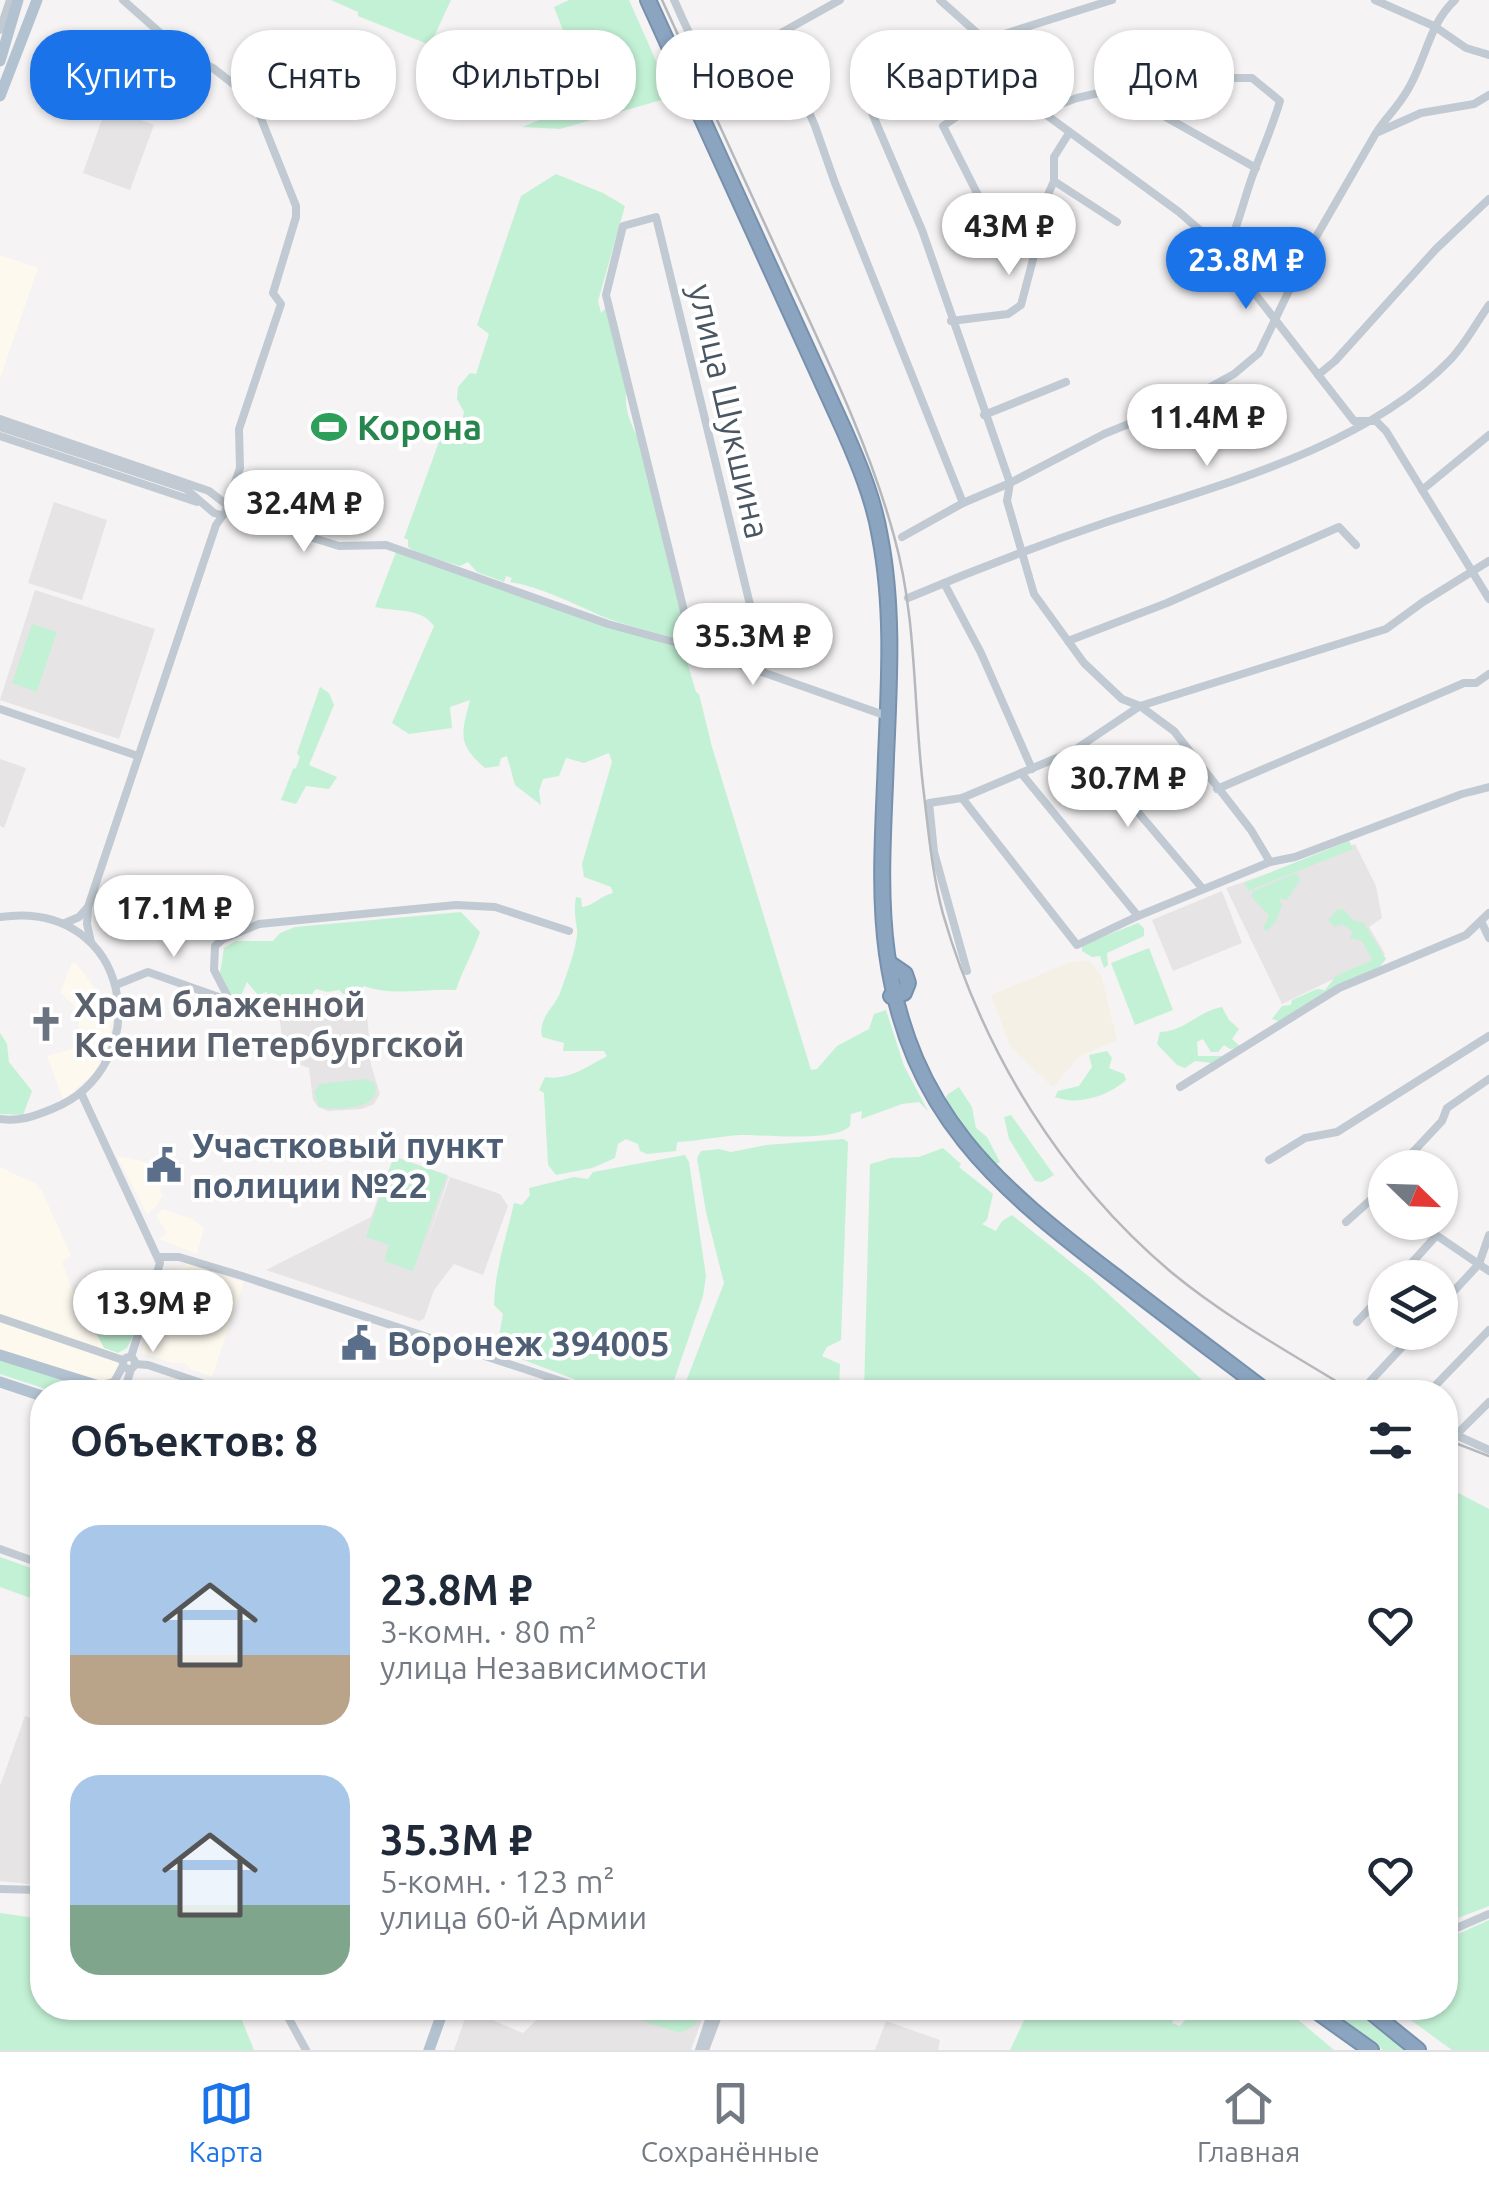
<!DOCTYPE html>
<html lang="ru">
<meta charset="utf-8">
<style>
body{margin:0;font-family:Ubuntu,sans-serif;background:#f2f2f3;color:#1f2937;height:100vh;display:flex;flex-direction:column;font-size:38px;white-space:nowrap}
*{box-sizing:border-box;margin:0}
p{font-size:32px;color:#747a83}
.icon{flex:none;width:55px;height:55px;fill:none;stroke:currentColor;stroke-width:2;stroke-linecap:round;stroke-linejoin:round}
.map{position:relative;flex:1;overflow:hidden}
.side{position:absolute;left:30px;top:1380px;width:1428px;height:640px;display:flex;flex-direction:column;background:#fff;border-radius:40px;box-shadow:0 2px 8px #0004}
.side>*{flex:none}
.banner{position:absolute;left:30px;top:30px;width:1430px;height:90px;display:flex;gap:20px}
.needle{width:65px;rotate:113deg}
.controls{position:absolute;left:1368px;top:1150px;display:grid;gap:20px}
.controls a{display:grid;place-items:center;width:90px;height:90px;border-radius:50%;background:#fff;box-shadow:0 2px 8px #0004;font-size:50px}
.price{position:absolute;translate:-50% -85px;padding:0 22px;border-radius:35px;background:#fff;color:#222;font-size:32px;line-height:65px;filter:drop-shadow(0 2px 5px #0008)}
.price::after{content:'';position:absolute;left:50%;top:60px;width:30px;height:22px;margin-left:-15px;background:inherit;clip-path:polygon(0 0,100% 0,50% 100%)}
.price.selected{background:#1a73e8;color:#fff}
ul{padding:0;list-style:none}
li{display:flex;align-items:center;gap:30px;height:250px;padding:0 40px}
li span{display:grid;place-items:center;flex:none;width:280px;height:200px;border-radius:30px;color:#555}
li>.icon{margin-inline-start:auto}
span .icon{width:120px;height:120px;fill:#fffc;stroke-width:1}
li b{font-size:42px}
h2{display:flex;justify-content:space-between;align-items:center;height:120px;padding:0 40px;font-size:42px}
.chip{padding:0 35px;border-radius:40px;background:#fff;box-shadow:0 2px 8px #0004;font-size:35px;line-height:90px}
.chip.selected{background:#1a73e8;color:#fff}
.tabs{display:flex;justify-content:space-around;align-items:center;height:140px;border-top:2px solid #e0e1e3;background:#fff;font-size:28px;color:#747a83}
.tabs a{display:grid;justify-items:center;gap:5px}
.tabs .selected{color:#1a73e8}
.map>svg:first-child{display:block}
</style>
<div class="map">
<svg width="1489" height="2050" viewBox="0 0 1489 2050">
<rect width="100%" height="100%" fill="#f5f3f3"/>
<g fill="#fdf9ef">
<polygon points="0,255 38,268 0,379"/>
<polygon points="72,962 76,963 100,994 112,1020 109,1040 100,1060 102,1067 75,1089 76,1093 63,1099 47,1056 72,1049 79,1033 79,1015 74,1005 60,993"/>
<polygon points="117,1156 147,1162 167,1170 160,1190 162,1195 157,1206 147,1214"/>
<polygon points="0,1167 36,1184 42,1191 71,1255 62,1262 77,1302 128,1320 113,1382 104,1384 0,1351"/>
<polygon points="162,1209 193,1219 204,1228 197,1254 159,1239 167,1233 156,1216"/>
<polygon points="188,1264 244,1282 212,1377 190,1369 185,1363 173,1363 141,1353 169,1272"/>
</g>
<g fill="#e6e4e5">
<polygon points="94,71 141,88 131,116 154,125 130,190 83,173 106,108 84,99"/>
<polygon points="54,502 107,520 82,600 28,583"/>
<polygon points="35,590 155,629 119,739 0,700"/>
<polygon points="0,759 26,768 4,828 0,826"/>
<polygon points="1355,844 1376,886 1382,918 1369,927 1385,954 1282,1004 1226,888"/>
<polygon points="1222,891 1242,943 1173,971 1152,920"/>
<polygon points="355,1004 367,1013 371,1065 380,1094 374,1104 362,1109 328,1111 318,1107 313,1100 309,1068 285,1059 279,1015"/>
<polygon points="394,1156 449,1176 423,1254 450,1177 500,1194 508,1206 483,1275 454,1264 434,1290 424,1319 419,1321 266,1270 371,1217"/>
<polygon points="25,1716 42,1722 42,1883 27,1884 0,1881 0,1786"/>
<polygon points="549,2008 706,2008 691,2050 454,2050 468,2010 523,2033"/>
<polygon points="886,2021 940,2040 938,2050 875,2050"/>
</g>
<g fill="#c3f1d5">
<polygon points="331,0 451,0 430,45 358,16 358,12"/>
<polygon points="569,0 629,0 672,97 560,129 522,127 590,100 554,7"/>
<polygon points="93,73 139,90 130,116 84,99"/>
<path d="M 556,174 L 603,193 L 625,206 L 598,301 L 601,313 L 608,305 L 628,386 C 621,405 632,429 643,445 L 686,619 L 683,641 C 656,632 626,626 599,615 C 572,603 541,587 510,582 L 512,578 L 506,576 L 504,582 L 477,572 L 468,562 L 460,566 L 417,553 L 408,547 L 408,540 L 404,538 L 444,428 L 453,436 L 459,435 L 464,412 L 457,399 L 458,387 L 470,373 L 476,374 L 489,334 L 477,325 L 521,196 Z"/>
<path d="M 396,552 L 687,651 L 691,658 L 688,665 L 696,692 L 699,694 L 712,747 L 811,1070 L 817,1069 L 837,1046 L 869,1029 L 874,1014 L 886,1010 L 904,1066 L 928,1111 L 919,1102 L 902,1104 L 861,1119 L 862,1111 L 851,1114 L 850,1126 C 833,1143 760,1134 741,1135 C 720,1136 699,1141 677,1142 L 676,1151 L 647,1154 L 640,1151 L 638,1144 L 626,1139 L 618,1144 L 615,1158 L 592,1168 L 556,1175 L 548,1165 L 544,1093 L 539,1090 L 545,1077 C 568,1081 588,1066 607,1056 L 604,1051 L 563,1051 L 564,1043 L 542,1037 C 538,1018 554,1008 560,993 C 565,980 579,941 577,929 C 575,916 574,910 576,897 L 581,898 L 582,907 C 595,905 600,896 613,893 L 611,887 L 584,877 L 582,864 L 612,762 L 609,753 L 584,763 L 566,758 L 559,776 L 543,779 L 539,791 L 541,805 L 515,785 L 507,756 L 501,758 L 499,766 L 485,768 C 456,743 462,733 470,700 L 450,707 L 452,728 L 409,734 L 392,723 L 434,626 C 421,607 395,612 375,607 Z"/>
<polygon points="32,624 57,632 37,692 12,683"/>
<polygon points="320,687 329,693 334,705 309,765 337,777 329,789 306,786 296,804 281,800 293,769 296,768 300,757 297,753"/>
<polygon points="1349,841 1353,849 1248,891 1244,883"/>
<polygon points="1297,873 1300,880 1287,900 1279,898 1282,905 1276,921 1267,931 1263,929 1269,916 1251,896 1253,891"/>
<polygon points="1343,909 1354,921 1363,922 1386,959 1372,976 1279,1021 1272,1019 1282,1006 1291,1005 1292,1000 1317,989 1325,990 1336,976 1372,960 1362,941 1350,938 1353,932 1342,924 1335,927 1328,920 1337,910"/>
<path d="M 461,912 L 480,932 C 473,953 463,969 456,990 C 425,988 395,997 364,986 L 350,1000 L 339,990 L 327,992 L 316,989 L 312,994 L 315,1002 L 277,1006 L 277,1001 L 267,1001 L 267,992 L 258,995 L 247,982 L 239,1000 L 230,996 L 220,973 L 224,948 L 236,941 L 273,941 L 280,933 L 295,927 Z"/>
<polygon points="1138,923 1144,928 1144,936 1107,953 1108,965 1104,968 1100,956 1092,957 1082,951 1082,945"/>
<polygon points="1149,948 1173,1010 1135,1025 1111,963"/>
<path d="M 1222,1007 L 1229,1020 L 1239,1029 L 1232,1039 L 1242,1048 L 1230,1049 L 1224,1045 L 1218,1052 L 1211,1052 L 1203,1039 L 1197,1042 L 1198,1056 L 1222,1056 L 1211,1063 L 1195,1061 L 1185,1068 L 1177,1065 L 1157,1044 L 1160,1032 C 1185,1031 1199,1011 1222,1007 Z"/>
<polygon points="0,1033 7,1044 9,1062 32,1091 23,1115 0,1114"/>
<path d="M 1107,1051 L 1112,1058 L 1109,1068 L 1124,1074 L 1126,1080 C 1108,1096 1078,1106 1055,1097 L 1058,1091 L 1079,1086 L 1092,1067 L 1089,1055 Z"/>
<path d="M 365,1079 L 374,1082 C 386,1109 337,1111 319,1107 L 314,1092 L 320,1084 Z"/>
<polygon points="959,1087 972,1107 976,1128 987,1137 1000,1162 995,1165 979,1155 943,1102 948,1094"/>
<polygon points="1011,1115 1054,1175 1042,1182 1035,1181 1009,1139 1004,1117"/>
<polygon points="843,1139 848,1142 841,1340 827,1347 822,1356 840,1364 839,1392 682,1392 724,1283 706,1212 697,1158 701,1151 719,1149 731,1152 766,1145"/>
<polygon points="943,1148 961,1164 959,1167 993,1194 987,1220 982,1224 996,1231 1002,1221 1012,1215 1092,1279 1212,1389 1211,1392 864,1392 870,1164 891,1158 919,1157"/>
<path d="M 685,1155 L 689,1162 L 706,1276 L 703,1296 L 670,1392 L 608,1392 L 503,1352 L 499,1336 L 503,1314 L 494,1305 C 495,1268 506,1239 514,1203 L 522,1205 L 530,1195 L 529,1188 L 574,1177 L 588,1179 L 593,1172 Z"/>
<polygon points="394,1157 447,1175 413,1271 384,1261 389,1245 366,1237"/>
<polygon points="90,1313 132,1327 135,1332 127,1348 118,1353 104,1348 87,1316"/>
<polygon points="0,1358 101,1392 55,1392 0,1374"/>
<polygon points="1445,1486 1489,1509 1489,1906 1445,1923"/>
<polygon points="0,1557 42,1572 42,1602 0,1587"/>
<polygon points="0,1913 42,1919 42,2008 237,2008 254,2050 0,2050"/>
<polygon points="1489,1920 1489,2050 1452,2050 1401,2013 1400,2008 1445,2008 1445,1940"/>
<polygon points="602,2008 703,2008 695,2025 680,2033"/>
<polygon points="1030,2008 1179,2008 1172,2023 1180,2026 1196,2008 1284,2008 1334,2050 1010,2050"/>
<polygon points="1322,2008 1348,2008 1408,2050 1383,2050"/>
</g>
<polygon fill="#f5f0e5" points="1088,960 1101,975 1117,1040 1080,1056 1053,1087 1011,1048 991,995 1068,963"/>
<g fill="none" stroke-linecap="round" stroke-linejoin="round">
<defs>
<g id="highway">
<path d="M 648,0 L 844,430 C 859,464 874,500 880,537 C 894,609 889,685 886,757 C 884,822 878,889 887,954 C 910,1114 995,1185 1116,1277 C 1166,1316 1217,1354 1267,1392"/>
<polyline points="889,963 905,974 908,983 904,993 891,996"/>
<polyline points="1312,2008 1371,2050"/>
<polyline points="1366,2008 1418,2050"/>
</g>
</defs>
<use href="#highway" stroke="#7690ad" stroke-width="18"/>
<g stroke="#c1cad2" stroke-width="8">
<polyline points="123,0 183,53 213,68 241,90 260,116 296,206 296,217 273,293 281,304 239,429 240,468 227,505"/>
<path d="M 674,0 C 685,22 698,66 727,63 L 840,0"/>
<polyline points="940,0 985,40 1021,92 1041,111 1179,212 1217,245 1354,421 1376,421 1386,431 1489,599"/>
<polyline points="1112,0 915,62 860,85 922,230 1010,483 1007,501 1034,594 1084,663 1122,699 1140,706 1174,731 1251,830 1270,862 1295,857 1462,794 1489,787"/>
<polyline points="1375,0 1434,26 1466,48 1489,55"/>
<polyline points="0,30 10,0"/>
<polyline points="776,36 815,126 835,183 963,503"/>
<polyline points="1011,80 943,126 983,205 1001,211 1042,208 1054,181 1054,157 1069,133"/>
<polyline points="1116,89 1256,168"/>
<path d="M 1041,111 L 1077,98 L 1163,78 L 1252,78 L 1280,101 C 1273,125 1264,146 1255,169 C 1244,197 1239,226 1225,253"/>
<path d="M 1378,130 C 1387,117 1399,105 1407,91 C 1426,61 1428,25 1455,0"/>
<polyline points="1054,181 1117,222"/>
<polyline points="951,321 1008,314 1021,305 1036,248 1042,208"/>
<polyline points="1318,375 1335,361 1436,249 1489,199"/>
<polyline points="984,415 1066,382"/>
<polyline points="0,419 209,491 227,505 226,511 216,525 88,907 87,924 91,942"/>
<polyline points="0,427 186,489 214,513 221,515"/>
<polyline points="0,436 197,502"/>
<polyline points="1422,490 1489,435"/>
<polyline points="226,511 339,546 386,545 608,624 685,645 887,716"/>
<polyline points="902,537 963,503 1010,483 1104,434 1183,402 1234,374 1259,353 1309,249 1376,133 1421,113 1474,104 1489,95"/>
<polyline points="944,583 981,653 1032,769"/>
<path d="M 908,598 C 974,570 1039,545 1107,522 C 1219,485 1364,448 1449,361 C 1465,345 1476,323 1489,305"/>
<polyline points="1068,641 1167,603 1339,527 1356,545"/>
<polyline points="685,645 686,619 606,295 623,226 656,217 753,617 747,632 727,660"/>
<polyline points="0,709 138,756"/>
<polyline points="1082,746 1203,889"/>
<polyline points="1021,773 1138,916"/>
<polyline points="1217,789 1464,683 1476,683 1489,674"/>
<polyline points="962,798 1077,945 1138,916 1270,862"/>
<path d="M 0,917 C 133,898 159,1066 52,1109 C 35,1116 19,1122 0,1119"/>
<polyline points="1481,921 1489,938"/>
<polyline points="65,923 79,917 88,907"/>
<polyline points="967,971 934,852 929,803 962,798 1073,751 1140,706 1386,629 1423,602 1489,561"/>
<polyline points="116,985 148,972 230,1001"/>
<polyline points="230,1001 214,970 215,946 223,939 259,924 456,905 495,907 569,931"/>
<polyline points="1180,1087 1339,988 1466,935 1489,913"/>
<polyline points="82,1095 160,1263 131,1357"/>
<polyline points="1269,1160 1305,1138 1337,1132 1489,1036"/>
<polyline points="1398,1168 1442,1121 1447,1108 1489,1079"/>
<polyline points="1346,1222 1385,1187"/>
<polyline points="1417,1222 1489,1271"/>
<polyline points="159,1257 179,1257 242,1276 594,1392"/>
<polyline points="1398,1278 1436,1236"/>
<polyline points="1440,1306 1479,1264 1489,1235"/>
<polyline points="0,1318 123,1360"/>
<polyline points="1357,1322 1385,1292"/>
<circle cx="129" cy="1363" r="6"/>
<polyline points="135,1364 148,1365 228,1392"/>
<polyline points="131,1369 127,1382 132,1392"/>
<polyline points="102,1385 114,1382 123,1366"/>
<polyline points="1368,1392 1363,1389 1416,1332"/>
<polyline points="1429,1392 1489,1330"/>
<polyline points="1489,1402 1456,1435 1489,1450"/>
<polyline points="0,1549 42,1564"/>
<polyline points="0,1889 42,1890"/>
<polyline points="1445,1933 1489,1914"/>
<polyline points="283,2008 306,2050"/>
<polyline points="699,2050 713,2008"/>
<polyline points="705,2050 721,2008"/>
</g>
<g stroke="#b3c2d1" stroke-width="11">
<polyline points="0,61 18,0"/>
<polyline points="0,96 37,0"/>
<polyline points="0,1355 118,1392"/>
<polyline points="0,1382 42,1396"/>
<polyline points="429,2050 444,2008"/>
</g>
<use href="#highway" stroke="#8ba5c1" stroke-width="14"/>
<g stroke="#b5b8bd" stroke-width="2.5">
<path d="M 662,0 C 705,94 748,187 791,281 C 829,363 870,448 894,536 C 917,618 913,702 923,786 C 928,827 932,874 943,914 C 983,1052 1061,1179 1171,1272 C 1228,1319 1292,1354 1354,1392"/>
<polyline points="1445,1439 1489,1456"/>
</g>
</g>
<defs>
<symbol id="stadium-bare" viewBox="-9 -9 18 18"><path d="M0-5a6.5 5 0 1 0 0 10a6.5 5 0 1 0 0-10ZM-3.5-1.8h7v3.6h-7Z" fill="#2e9e5b" stroke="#fff" stroke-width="2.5" paint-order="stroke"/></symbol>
<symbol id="church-bare" viewBox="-9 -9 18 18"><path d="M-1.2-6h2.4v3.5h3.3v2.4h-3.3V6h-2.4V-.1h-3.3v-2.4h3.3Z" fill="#6b7280" stroke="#fff" stroke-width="2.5" paint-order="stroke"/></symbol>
<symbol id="civic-bare" viewBox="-9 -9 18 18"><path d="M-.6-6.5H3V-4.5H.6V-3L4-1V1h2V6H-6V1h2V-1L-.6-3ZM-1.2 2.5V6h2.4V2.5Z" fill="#5c6f8a" stroke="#fff" stroke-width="2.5" paint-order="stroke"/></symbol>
</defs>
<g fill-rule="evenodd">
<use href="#stadium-bare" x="304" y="402" width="50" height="50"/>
<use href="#church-bare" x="21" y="999" width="50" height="50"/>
<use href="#civic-bare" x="139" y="1140" width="50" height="50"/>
<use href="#civic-bare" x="334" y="1318" width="50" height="50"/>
</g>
<g text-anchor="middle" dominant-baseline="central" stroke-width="8" stroke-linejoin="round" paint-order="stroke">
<g font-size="35" fill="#4a5661" stroke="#fff">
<text transform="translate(730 411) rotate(77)">улица Шукшина</text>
</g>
<g font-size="35" font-weight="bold" fill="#27864d" stroke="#fff" text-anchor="start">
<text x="357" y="427">Корона</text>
</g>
<g font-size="35" font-weight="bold" fill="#5b616d" stroke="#fff" text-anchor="start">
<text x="74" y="1004">Храм блаженной<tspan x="74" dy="40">Ксении Петербургской</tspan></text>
</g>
<g font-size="35" font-weight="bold" fill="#4e5e75" stroke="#fff" text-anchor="start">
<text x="192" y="1145">Участковый пункт<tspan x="192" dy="40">полиции №22</tspan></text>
<text x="387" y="1343">Воронеж 394005</text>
</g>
</g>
</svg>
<div class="controls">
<a><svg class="needle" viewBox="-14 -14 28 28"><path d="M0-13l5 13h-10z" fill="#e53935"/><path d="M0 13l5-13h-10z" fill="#747a83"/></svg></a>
<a><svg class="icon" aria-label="layers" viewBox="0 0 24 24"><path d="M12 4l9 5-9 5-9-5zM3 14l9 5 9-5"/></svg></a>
</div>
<b class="price" style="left:1009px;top:278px">43M ₽</b>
<b class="price selected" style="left:1246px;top:312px">23.8M ₽</b>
<b class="price" style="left:1207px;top:469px">11.4M ₽</b>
<b class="price" style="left:304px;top:555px">32.4M ₽</b>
<b class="price" style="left:753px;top:688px">35.3M ₽</b>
<b class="price" style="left:1128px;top:830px">30.7M ₽</b>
<b class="price" style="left:174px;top:960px">17.1M ₽</b>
<b class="price" style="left:153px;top:1355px">13.9M ₽</b>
<div class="banner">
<a class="chip selected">Купить</a>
<a class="chip">Снять</a>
<a class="chip">Фильтры</a>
<a class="chip">Новое</a>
<a class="chip">Квартира</a>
<a class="chip">Дом</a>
</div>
<section class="side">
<h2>Объектов: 8<svg class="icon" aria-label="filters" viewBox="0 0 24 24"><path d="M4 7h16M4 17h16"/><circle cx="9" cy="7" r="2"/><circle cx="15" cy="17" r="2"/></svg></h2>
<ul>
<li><span style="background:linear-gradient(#a9c7e8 65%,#b9a48a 0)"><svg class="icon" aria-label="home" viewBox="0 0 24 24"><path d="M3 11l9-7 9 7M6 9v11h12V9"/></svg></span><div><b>23.8M ₽</b><p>3-комн. · 80 m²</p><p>улица Независимости</p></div><svg class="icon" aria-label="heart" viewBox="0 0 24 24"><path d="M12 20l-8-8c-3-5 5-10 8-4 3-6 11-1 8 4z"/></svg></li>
<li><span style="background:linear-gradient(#a9c7e8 65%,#7fa58c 0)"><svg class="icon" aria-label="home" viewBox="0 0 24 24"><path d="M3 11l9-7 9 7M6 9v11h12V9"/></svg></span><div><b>35.3M ₽</b><p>5-комн. · 123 m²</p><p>улица 60-й Армии</p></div><svg class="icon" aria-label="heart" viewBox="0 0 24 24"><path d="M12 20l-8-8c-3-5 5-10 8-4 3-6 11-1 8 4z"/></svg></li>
</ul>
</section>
</div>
<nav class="tabs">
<a class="selected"><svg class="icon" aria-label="map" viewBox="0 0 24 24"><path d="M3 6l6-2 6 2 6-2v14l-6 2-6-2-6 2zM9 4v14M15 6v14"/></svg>Карта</a>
<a><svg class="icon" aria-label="saved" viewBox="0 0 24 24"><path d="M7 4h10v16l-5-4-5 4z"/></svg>Сохранённые</a>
<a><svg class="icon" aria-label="home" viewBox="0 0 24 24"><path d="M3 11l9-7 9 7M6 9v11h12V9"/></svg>Главная</a>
</nav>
